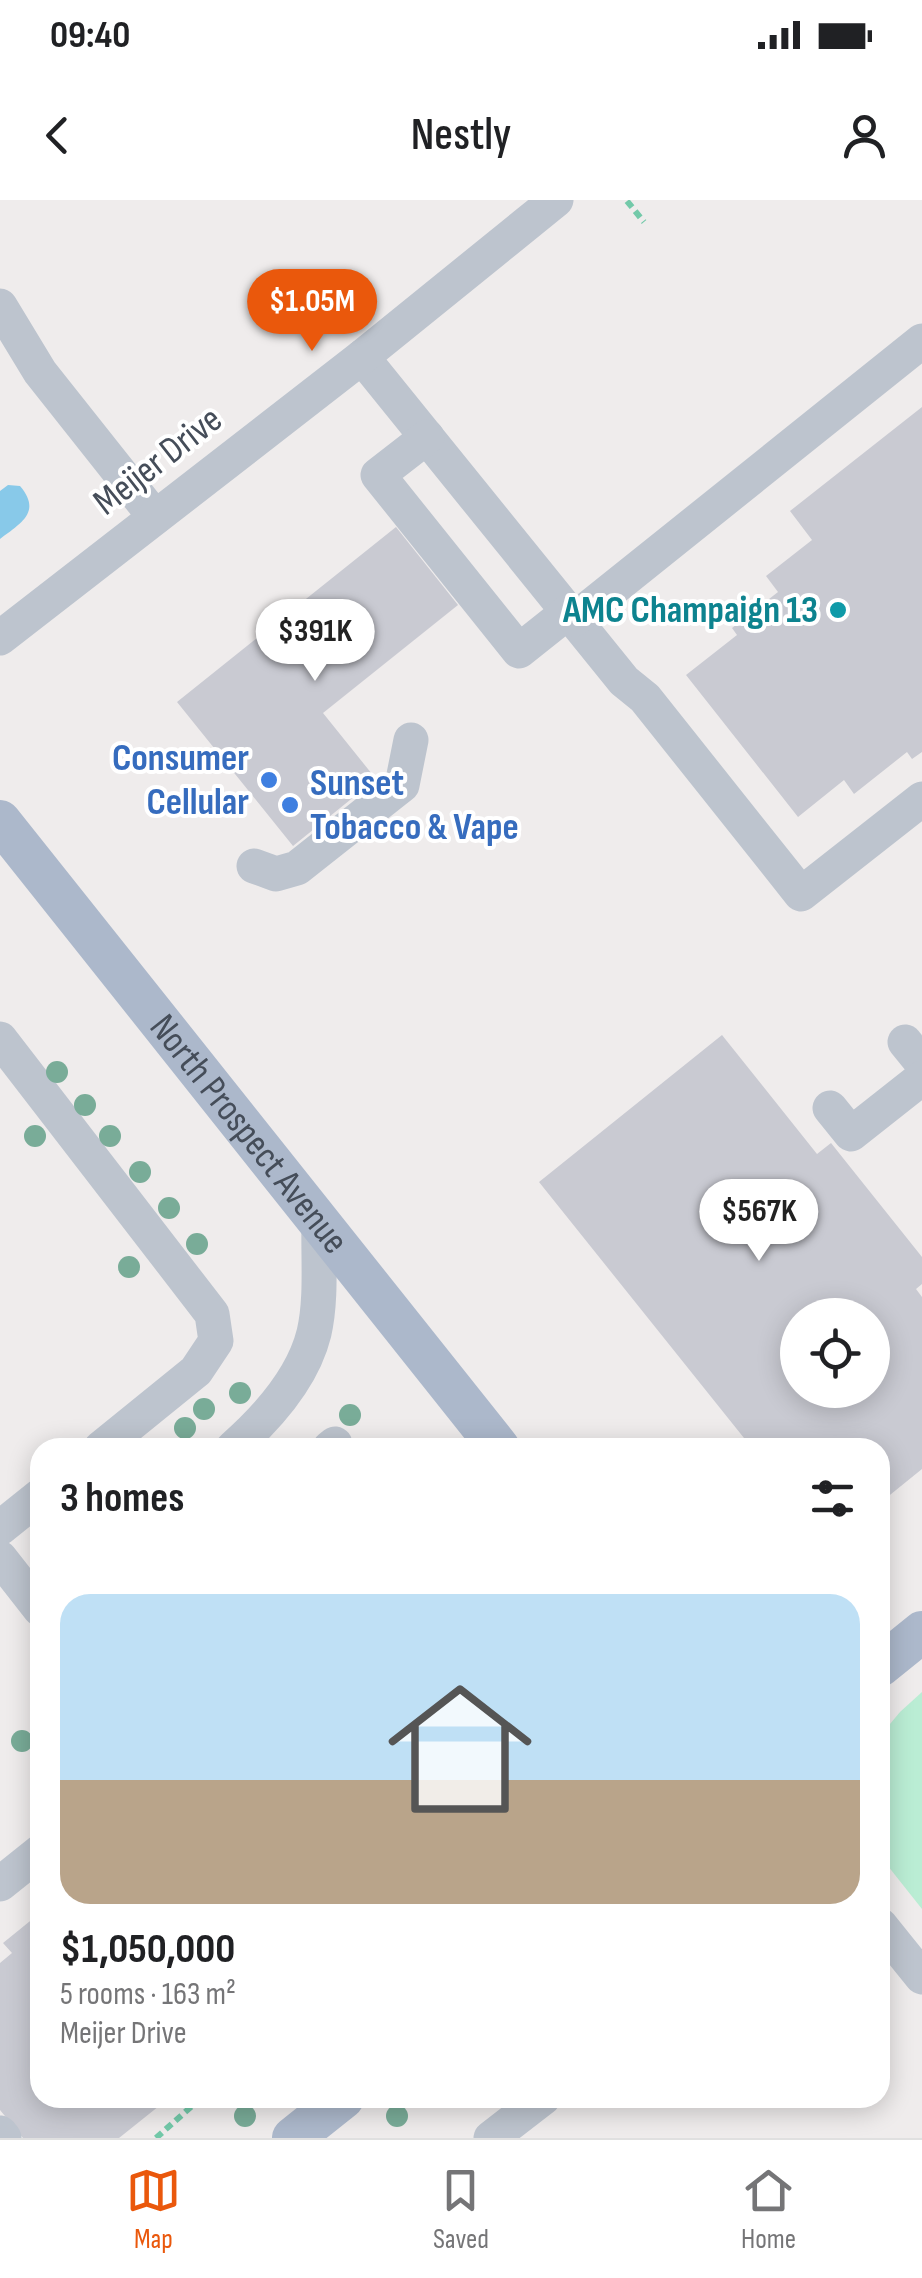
<!DOCTYPE html>
<meta charset="utf-8">
<style>
body{margin:0;font-family:"Sofia Sans Condensed",sans-serif;background:#f6f6f6;color:#202124;height:100vh;display:flex;flex-direction:column;font-size:38px;white-space:nowrap}
*{box-sizing:border-box;margin:0}
p{font-size:32px;color:#757577}
.icon{flex:none;width:55px;height:55px;fill:none;stroke:currentColor;stroke-width:2;stroke-linecap:round;stroke-linejoin:round}
.map{position:relative;flex:1;overflow:hidden}
.side{position:absolute;left:30px;top:1238px;width:860px;height:670px;display:flex;flex-direction:column;background:#fff;border-radius:30px;box-shadow:0 5px 25px #0003}
.side>*{flex:none}
.controls{position:absolute;left:780px;top:1098px;display:grid;gap:20px}
.controls a{display:grid;place-items:center;width:110px;height:110px;border-radius:50%;background:#fff;box-shadow:0 5px 25px #0003;font-size:50px}
.price{position:absolute;translate:-50% -85px;padding:0 22px;border-radius:35px;background:#fff;color:#222;font-size:32px;line-height:65px;filter:drop-shadow(0 2px 5px #0008)}
.price::after{content:'';position:absolute;left:50%;top:60px;width:30px;height:22px;margin-left:-15px;background:inherit;clip-path:polygon(0 0,100% 0,50% 100%)}
.price.current{background:#ea580c;color:#fff}
ul{padding:0;list-style:none}
li{display:grid;align-content:center;gap:20px;height:530px;padding:0 30px}
li+li{border-top:2px solid #e0e0e0}
li span{display:grid;place-items:center;height:310px;border-radius:30px;color:#555}
li>.icon{margin-inline-start:auto}
span .icon{width:180px;height:180px;fill:#fffc;stroke-width:1}
li b{font-size:42px}
h2{display:flex;justify-content:space-between;align-items:center;height:120px;padding:0 30px;font-size:42px}
.status{display:flex;justify-content:space-between;align-items:center;height:70px;padding:0 50px;background:#fff;direction:ltr}
.status svg{height:28px;fill:currentColor}
header{display:flex;justify-content:space-between;align-items:center;height:130px;padding:0 30px;background:#fff;font-size:45px;font-weight:600}
.dock{display:flex;justify-content:space-around;align-items:center;height:140px;border-top:2px solid #e0e0e0;background:#fff;font-size:28px;color:#757577}
.dock a{display:grid;justify-items:center;gap:5px}
.dock .current{color:#ea580c}
.map>svg:first-child{display:block}
</style>
<div class="status"><b>09:40</b><svg viewBox="0 0 49 12"><path d="M0 12V9h3v3zM5 12V6h3v6zM10 12V3h3v9zM15 12V0h3v12zM26 1h20v11H26zM47 4h2v5h-2z"/></svg></div>
<header><svg class="icon" aria-label="back" viewBox="0 0 24 24"><path d="M15 5l-7 7 7 7"/></svg>Nestly<svg class="icon" aria-label="person" viewBox="0 0 24 24"><circle cx="12" cy="8" r="4"/><path d="M4 21q1-7 8-7t8 7"/></svg></header>
<div class="map">
<svg width="922" height="1938" viewBox="0 0 922 1938">
<rect width="100%" height="100%" fill="#efecec"/>
<polygon fill="#baedd4" points="922,1492 922,1709 880,1656 880,1536 900,1512"/>
<path fill="#88c9e9" d="M 8,285 L 20,286 C 42,312 21,323 0,339 L 0,291 Z"/>
<g fill="#c9cad2" fill-rule="evenodd">
<polygon points="922,207 922,552 912,559 907,552 854,594 844,580 798,617 686,475 737,435 732,428 778,392 766,376 812,340 790,311"/>
<polygon points="396,327 458,405 323,513 376,579 293,646 177,502"/>
<path d="M 722,835 L 817,954 L 831,943 L 922,1057 L 922,1084 L 916,1089 L 922,1097 L 922,1269 L 880,1303 L 880,1248 L 752,1248 L 539,982 ZM 798,1115 L 872,1115 L 872,1190 L 798,1190 Z"/>
<polygon points="40,1713 40,1898 169,1898 119,1938 23,1938 0,1910 0,1763 12,1753 3,1743"/>
</g>
<g fill="none" stroke-linecap="round" stroke-linejoin="round">
<g stroke="#73c9a9" stroke-width="6" stroke-dasharray="8 5" stroke-linecap="butt">
<polyline points="627,1 644,22"/>
<polyline points="156,1938 201,1898"/>
</g>
<g stroke="#bdc4ce" stroke-width="35">
<polyline points="0,106 40,172 155,317"/>
<polyline points="362,157 624,481 645,498 801,694 922,599"/>
<polyline points="427,237 378,275 519,451 568,412"/>
<polyline points="575,419 922,141"/>
<polyline points="0,438 362,157 556,0"/>
<polyline points="254,666 276,674 297,668 402,585 411,540"/>
<polyline points="0,839 212,1114 216,1141 196,1171 101,1248"/>
<polyline points="905,842 922,863"/>
<polyline points="830,908 851,934 922,878"/>
<path d="M 233,1248 C 267,1218 303,1178 314,1133 C 322,1098 318,1058 319,1023"/>
<polyline points="330,1248 335,1244"/>
<polyline points="0,1328 40,1296"/>
<polyline points="0,1358 40,1409"/>
<polyline points="0,1684 40,1652"/>
<polyline points="880,1725 922,1777"/>
<polyline points="0,1933 4,1938"/>
<polyline points="491,1938 543,1898"/>
</g>
<g stroke="#acb8cb" stroke-width="42">
<path id="s1" d="M 0,621 L 499,1248"/>
<polyline points="880,1466 922,1432"/>
<polyline points="293,1938 343,1898"/>
</g>
</g>
<g fill="#79ac98">
<circle cx="57" cy="872" r="11"/>
<circle cx="85" cy="905" r="11"/>
<circle cx="35" cy="936" r="11"/>
<circle cx="110" cy="936" r="11"/>
<circle cx="140" cy="972" r="11"/>
<circle cx="169" cy="1008" r="11"/>
<circle cx="197" cy="1044" r="11"/>
<circle cx="129" cy="1067" r="11"/>
<circle cx="240" cy="1193" r="11"/>
<circle cx="204" cy="1209" r="11"/>
<circle cx="350" cy="1215" r="11"/>
<circle cx="185" cy="1228" r="11"/>
<circle cx="22" cy="1541" r="11"/>
<circle cx="245" cy="1916" r="11"/>
<circle cx="397" cy="1916" r="11"/>
</g>
<circle fill="#0f9aa8" stroke="#fff" stroke-width="4" cx="838" cy="410" r="10"/>
<g fill="#3f7fe0" stroke="#fff" stroke-width="4">
<circle cx="269" cy="580" r="10"/>
<circle cx="290" cy="605" r="10"/>
</g>
<g text-anchor="middle" dominant-baseline="central" stroke-width="8" stroke-linejoin="round" paint-order="stroke">
<g font-size="38" fill="#454d59" stroke="#fff">
<text transform="translate(158 261) rotate(-38)">Meijer Drive</text>
<text stroke="none"><textPath href="#s1" startOffset="400">North Prospect Avenue</textPath></text>
</g>
<g font-size="38" font-weight="bold" fill="#0d838f" stroke="#fff" text-anchor="end">
<text x="818" y="410">AMC Champaign 13</text>
</g>
<g font-size="38" font-weight="bold" fill="#366cbe" stroke="#fff" text-anchor="end">
<text x="249" y="558">Consumer<tspan x="249" dy="44">Cellular</tspan></text>
<text x="310" y="583" text-anchor="start">Sunset<tspan x="310" dy="44">Tobacco &amp; Vape</tspan></text>
</g>
</g>
</svg>
<div class="controls">
<a><svg class="icon" aria-label="locate" viewBox="0 0 24 24"><circle cx="12" cy="12" r="6"/><path d="M12 2v4M12 18v4M2 12h4M18 12h4"/></svg></a>
</div>
<b class="price current" style="left:312px;top:154px">$1.05M</b>
<b class="price" style="left:315px;top:484px">$391K</b>
<b class="price" style="left:759px;top:1064px">$567K</b>
<section class="side">
<h2>3 homes<svg class="icon" aria-label="filters" viewBox="0 0 24 24"><path d="M4 7h16M4 17h16"/><circle cx="9" cy="7" r="2"/><circle cx="15" cy="17" r="2"/></svg></h2>
<ul>
<li><span style="background:linear-gradient(#bfe0f5 60%,#b9a48a 0)"><svg class="icon" aria-label="home" viewBox="0 0 24 24"><path d="M3 11l9-7 9 7M6 9v11h12V9"/></svg></span><div><b>$1,050,000</b><p>5 rooms · 163 m²</p><p>Meijer Drive</p></div></li>
</ul>
</section>
</div>
<nav class="dock">
<a class="current"><svg class="icon" aria-label="map" viewBox="0 0 24 24"><path d="M3 6l6-2 6 2 6-2v14l-6 2-6-2-6 2zM9 4v14M15 6v14"/></svg>Map</a>
<a><svg class="icon" aria-label="saved" viewBox="0 0 24 24"><path d="M7 4h10v16l-5-4-5 4z"/></svg>Saved</a>
<a><svg class="icon" aria-label="home" viewBox="0 0 24 24"><path d="M3 11l9-7 9 7M6 9v11h12V9"/></svg>Home</a>
</nav>
